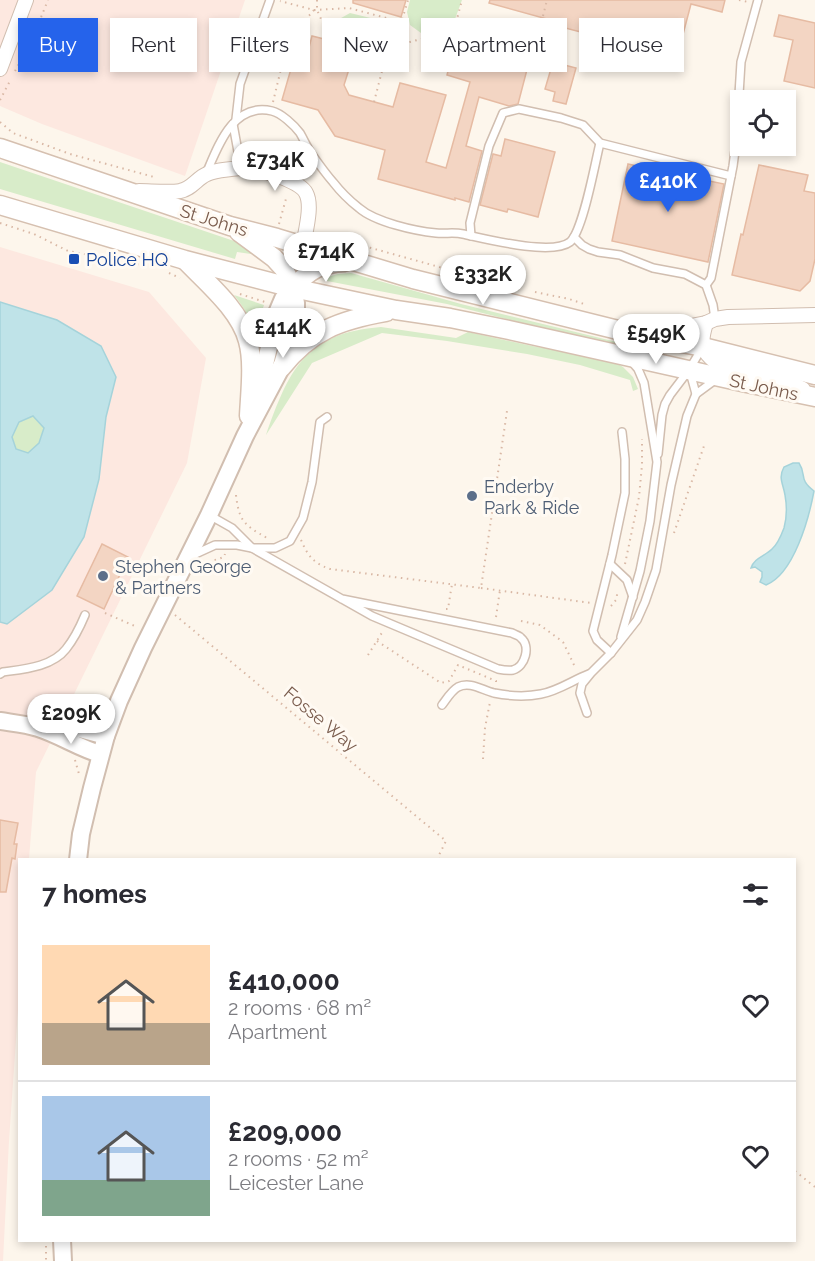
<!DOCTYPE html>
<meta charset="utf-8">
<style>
body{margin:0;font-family:Raleway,sans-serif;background:#f2f2f3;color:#2b2b33;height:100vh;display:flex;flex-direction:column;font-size:22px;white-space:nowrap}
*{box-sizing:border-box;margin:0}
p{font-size:20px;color:#7c7c81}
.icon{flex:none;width:33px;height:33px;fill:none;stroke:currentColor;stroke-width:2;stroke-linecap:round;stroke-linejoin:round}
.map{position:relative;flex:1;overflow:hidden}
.sheet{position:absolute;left:18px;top:858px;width:778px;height:384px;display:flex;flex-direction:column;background:#fff;border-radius:0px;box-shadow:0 3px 9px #0003}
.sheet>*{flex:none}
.top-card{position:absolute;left:18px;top:18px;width:780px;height:54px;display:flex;gap:12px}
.controls{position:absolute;left:730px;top:90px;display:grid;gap:12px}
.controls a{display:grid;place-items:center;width:66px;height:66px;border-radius:0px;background:#fff;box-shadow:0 3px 9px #0003;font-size:30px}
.price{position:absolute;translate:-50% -51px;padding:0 14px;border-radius:21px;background:#fff;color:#222;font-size:20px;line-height:39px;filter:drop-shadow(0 2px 3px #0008)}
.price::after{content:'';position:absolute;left:50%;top:36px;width:18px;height:14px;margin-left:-9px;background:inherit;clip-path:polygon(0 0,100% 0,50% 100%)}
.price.on{background:#2563eb;color:#fff}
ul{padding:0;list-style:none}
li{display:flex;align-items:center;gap:18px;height:150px;padding:0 24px}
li+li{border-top:2px solid #e1e1e2}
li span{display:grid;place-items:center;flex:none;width:168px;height:120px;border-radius:0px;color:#555}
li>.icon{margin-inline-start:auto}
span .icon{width:72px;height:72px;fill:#fffc;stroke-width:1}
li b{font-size:26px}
h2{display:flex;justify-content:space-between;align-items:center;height:72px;padding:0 24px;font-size:26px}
.chip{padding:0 21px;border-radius:0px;background:#fff;box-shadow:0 3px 9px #0003;font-size:21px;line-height:54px}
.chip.on{background:#2563eb;color:#fff}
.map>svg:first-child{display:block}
</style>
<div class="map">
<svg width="815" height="1261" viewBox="0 0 815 1261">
<rect width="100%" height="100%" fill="#fdf6ec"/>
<g fill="#fde8e0">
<polygon points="0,0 245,0 185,176 42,124 0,106"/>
<polygon points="0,247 149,292 206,358 187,463 36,772 29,859 20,860 19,996 9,1141 3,1261 0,1261"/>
</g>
<g fill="#d8ecc9">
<polygon points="410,0 462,0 455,19 445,29 421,33 410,25 407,12"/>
<polygon points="350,13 383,21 384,42 356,40 327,26"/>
<polygon points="0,162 240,243 258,255 237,252 235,259 0,189"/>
<polygon points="351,273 461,304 633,346 632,351 447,304 327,281 328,277 338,274"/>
<path d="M 234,295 L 264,305 L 261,314 L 267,317 L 260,344 L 258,344 C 253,324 247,311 234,295 Z"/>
<path d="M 381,327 L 456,338 L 468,332 L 537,347 L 575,352 L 615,362 L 623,367 L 633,377 L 638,389 L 633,391 L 630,380 L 580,365 L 527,354 L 447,341 L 382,333 L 312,363 L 266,435 C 289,370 305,333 381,327 Z"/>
<polygon points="33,416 44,428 39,443 28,453 16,449 12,437 19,422"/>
</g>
<g fill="#bfe3e8" stroke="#a5d3da" stroke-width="1.5" fill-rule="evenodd">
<path d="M 0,302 L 57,320 L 101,346 L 116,377 L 106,417 L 99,479 L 84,537 L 52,590 L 7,624 L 0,622 ZM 33,416 L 44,428 L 39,443 L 28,453 L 16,449 L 12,437 L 19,422 Z"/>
<path d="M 793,463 L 799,463 C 807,475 798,479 814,491 C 809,518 794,574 766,585 L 760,582 L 762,577 L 762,572 L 755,567 L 751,568 C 754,558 765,556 772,549 C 778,544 781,536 784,528 C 787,517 787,506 785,495 C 783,483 778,478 784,467 Z"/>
</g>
<g fill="#f3d5c3" stroke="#e6bba3" stroke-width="1.5">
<polygon points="353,0 406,0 401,17 353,3"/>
<polygon points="490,0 725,0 722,12 691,4 677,57 546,23 547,19 489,3"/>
<polygon points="779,15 815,23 815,88 784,81 793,40 774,36"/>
<polygon points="513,33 535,39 518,104 509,106 479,97 466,146 482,151 469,202 455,198 455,200 378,179 385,150 335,136 318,110 282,100 295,55 306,59 312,36 356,47 344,85 349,95 393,107 400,83 446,95 426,162 446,168 470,82 447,75 456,40 508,54"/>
<polygon points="553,62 576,68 566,104 553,101 555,92 545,89"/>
<polygon points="505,139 555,152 538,217 508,209 507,212 480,205 493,154 501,156"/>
<polygon points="628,164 724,184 708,262 612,241"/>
<polygon points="759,165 808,175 804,191 815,193 815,259 810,281 800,291 732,275 741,234 743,235"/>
<polygon points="102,544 128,557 104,609 77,596"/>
<polygon points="0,820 18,823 14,844 17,844 15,859 12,858 6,892 0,892"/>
</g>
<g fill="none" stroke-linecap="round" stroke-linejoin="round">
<defs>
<g id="service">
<polyline points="236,119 240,84 270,0"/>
<polyline points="233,124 239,157 248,168"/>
<path d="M 206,174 C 218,146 233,102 272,111 C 281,113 294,125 300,133 C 304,140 307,147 311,153 C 318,163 325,173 333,182 C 340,191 350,201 359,208 C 375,222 415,231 436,233 C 445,234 454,232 463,234 C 486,239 552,256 570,242 C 583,231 595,163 600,143"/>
<polyline points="471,236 470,223 489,146 503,113 519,109 561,118 583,125 600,143 731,176"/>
<polyline points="574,237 582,245 589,249 598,252 620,255 653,268 685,274 706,285 713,305 715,319"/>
<polyline points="706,285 711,278 733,166 736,143 741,62 758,0"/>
<polyline points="690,372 696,394"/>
<polyline points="658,454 662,415 665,404 670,395 689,370 702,348"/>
<path d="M 209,515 L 232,528 L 252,548 L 372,616 L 498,669 C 503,670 508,671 513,670 C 525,667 531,646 521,638 C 519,635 515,635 512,633 L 342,599"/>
<polyline points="191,556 215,545 237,545 252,548 275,548 290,541 303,518 312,482 320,422 327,417"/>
<polyline points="610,564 627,580 633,597"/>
<polyline points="621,637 640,571 650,521 657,462 644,383 638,369 632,362"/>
<polyline points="611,653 597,640 593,631 612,555 625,493 625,459 622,432"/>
<path d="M 0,674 L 3,672 C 24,669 52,667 66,649 C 74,639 80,627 85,615"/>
<path d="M 442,705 C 446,700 451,691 458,687 C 470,681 482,690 494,693 C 509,696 526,697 541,694 C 558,691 573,680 589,674"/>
<polyline points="587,713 580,693 582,684 591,673 611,653 637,620 645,602 656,570 671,485 687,416 696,394 715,380"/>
</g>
<g id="minor">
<polyline points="0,69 26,0"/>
<path d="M 139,191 C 150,191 170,193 180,191 C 192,189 197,178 207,174 C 215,170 239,168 248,168 C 260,169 300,181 306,193 C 313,206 305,232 303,247"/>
<path d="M 706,323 C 704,330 701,339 703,346 C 705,354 715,363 722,366 C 748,376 777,376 803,389"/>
<polyline points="650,334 706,323 715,319 728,317 815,315"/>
</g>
<g id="tertiary">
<polyline points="253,402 262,377 277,313 283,299 293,288"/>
<path d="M 0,721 C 13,723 26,724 38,728 C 60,735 79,748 100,754"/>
<polyline points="43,728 80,729 106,736"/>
<polyline points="78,860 81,834 92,788 106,736 119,701 143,648 209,515 245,436 281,368 296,318 296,303 293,288"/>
<polyline points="62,1240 63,1261"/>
</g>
<g id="secondary">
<polyline points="0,148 230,226 277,238 413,279 634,334 703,347 815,375"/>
<polyline points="0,205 185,260 293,288 396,310 450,318 509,330 742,382 815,397"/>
<polyline points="239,232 274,258 284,269 293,288"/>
<path d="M 186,261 C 207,283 240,310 248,341 C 254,362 250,394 249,416"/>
<path d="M 293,288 C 309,270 321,263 345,262"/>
<path d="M 281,368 C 310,331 340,320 386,312"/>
</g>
</defs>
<use href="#service" stroke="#d1beb0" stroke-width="10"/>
<use href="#minor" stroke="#d1beb0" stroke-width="16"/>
<use href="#tertiary" stroke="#d1beb0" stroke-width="20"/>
<use href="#secondary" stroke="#d6c0b0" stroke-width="21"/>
<g stroke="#d9b8a5" stroke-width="2" stroke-dasharray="1.5 4.5" stroke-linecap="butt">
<polyline points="317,0 317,10 331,41"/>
<polyline points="739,0 748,2"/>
<polyline points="314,10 349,8 390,19"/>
<polyline points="454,30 457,35 492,44 510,30 538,36 547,0"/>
<polyline points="538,36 540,46"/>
<polyline points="388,48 390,19 402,20 408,0"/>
<polyline points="15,71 31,42 48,0"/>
<polyline points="0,100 11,79"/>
<polyline points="273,102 288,40 314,10 280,1"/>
<polyline points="374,102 388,48 454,30 462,0"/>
<polyline points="0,122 13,133 70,154 154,177"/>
<polyline points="292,166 289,155 297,150"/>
<polyline points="0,223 34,234 68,251 143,265"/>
<polyline points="279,224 287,195"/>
<polyline points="364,246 468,275"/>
<polyline points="169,273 180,278"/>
<polyline points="535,292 569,299 587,305"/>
<polyline points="240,294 265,302"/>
<path d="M 236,495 C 239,521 244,525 267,538"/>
<polyline points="674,533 705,443"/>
<path d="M 301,540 C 308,556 313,563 330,569 L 481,588 L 507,411"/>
<polyline points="625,564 639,497 642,465 642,439"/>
<polyline points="200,570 207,563 224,557 225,554"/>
<polyline points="481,588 591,603"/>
<polyline points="611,606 616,600 618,590"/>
<polyline points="446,609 448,609 452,584"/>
<polyline points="105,613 137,627"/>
<polyline points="175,615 446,841 438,857 439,860"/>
<polyline points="496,617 500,590"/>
<polyline points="521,621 540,625 563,642 576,669"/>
<polyline points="377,641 441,683 449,681 458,665 496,681 496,683"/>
<polyline points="368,655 383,631"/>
<polyline points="36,710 48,712"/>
<polyline points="84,714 101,702 102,699"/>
<polyline points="483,759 485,728 490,702"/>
<polyline points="75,760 79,774"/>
<polyline points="795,1171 815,1187"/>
<polyline points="46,1240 46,1261"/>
</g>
<use href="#service" stroke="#fff" stroke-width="7"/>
<use href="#minor" stroke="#fff" stroke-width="14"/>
<use href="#tertiary" stroke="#fff" stroke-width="16"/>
<use href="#secondary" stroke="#fff" stroke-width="18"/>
</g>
<rect fill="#1a4fb4" stroke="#fffaf3" stroke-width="2" x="68" y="253" width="12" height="12" rx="3"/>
<g fill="#5c6f8a" stroke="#fffaf3" stroke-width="2">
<circle cx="472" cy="496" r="6"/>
<circle cx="103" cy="576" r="6"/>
</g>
<g text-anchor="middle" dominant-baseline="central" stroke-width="6" stroke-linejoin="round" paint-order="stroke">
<g font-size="18" fill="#7a5c4d" stroke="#fffaf3">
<text transform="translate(214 220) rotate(17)">St Johns</text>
<text transform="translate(764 387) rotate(12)">St Johns</text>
<text transform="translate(321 719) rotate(40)">Fosse Way</text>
</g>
<g font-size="18" fill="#164399" stroke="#fffaf3" text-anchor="start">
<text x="86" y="259">Police HQ</text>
</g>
<g font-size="18" fill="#4e5e75" stroke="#fffaf3" text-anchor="start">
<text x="484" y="486">Enderby<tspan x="484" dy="21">Park &amp; Ride</tspan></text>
<text x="115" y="566">Stephen George<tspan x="115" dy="21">&amp; Partners</tspan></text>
</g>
</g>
</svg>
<div class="controls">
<a><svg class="icon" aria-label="locate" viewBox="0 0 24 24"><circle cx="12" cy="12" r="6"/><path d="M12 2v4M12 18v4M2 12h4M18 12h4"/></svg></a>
</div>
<b class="price" style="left:275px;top:192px">£734K</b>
<b class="price on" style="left:668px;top:213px">£410K</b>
<b class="price" style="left:326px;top:283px">£714K</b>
<b class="price" style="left:483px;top:306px">£332K</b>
<b class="price" style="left:283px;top:359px">£414K</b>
<b class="price" style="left:656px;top:365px">£549K</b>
<b class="price" style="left:71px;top:745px">£209K</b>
<div class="top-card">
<a class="chip on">Buy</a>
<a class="chip">Rent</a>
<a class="chip">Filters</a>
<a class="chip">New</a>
<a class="chip">Apartment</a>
<a class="chip">House</a>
</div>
<section class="sheet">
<h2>7 homes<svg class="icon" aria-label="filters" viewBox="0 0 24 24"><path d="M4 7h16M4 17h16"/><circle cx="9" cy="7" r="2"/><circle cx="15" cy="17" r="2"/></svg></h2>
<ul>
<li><span style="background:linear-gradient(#ffd9b3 65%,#b9a48a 0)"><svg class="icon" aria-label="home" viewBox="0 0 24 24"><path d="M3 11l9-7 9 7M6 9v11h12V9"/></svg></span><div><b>£410,000</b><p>2 rooms · 68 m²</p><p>Apartment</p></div><svg class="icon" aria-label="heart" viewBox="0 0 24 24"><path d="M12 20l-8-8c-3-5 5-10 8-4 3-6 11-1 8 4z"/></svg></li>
<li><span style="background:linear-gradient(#a9c7e8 70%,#7fa58c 0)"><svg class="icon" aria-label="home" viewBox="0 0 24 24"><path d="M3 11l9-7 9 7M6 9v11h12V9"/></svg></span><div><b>£209,000</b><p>2 rooms · 52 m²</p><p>Leicester Lane</p></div><svg class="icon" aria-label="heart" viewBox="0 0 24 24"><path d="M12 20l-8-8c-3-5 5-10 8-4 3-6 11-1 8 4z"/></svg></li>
</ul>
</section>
</div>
